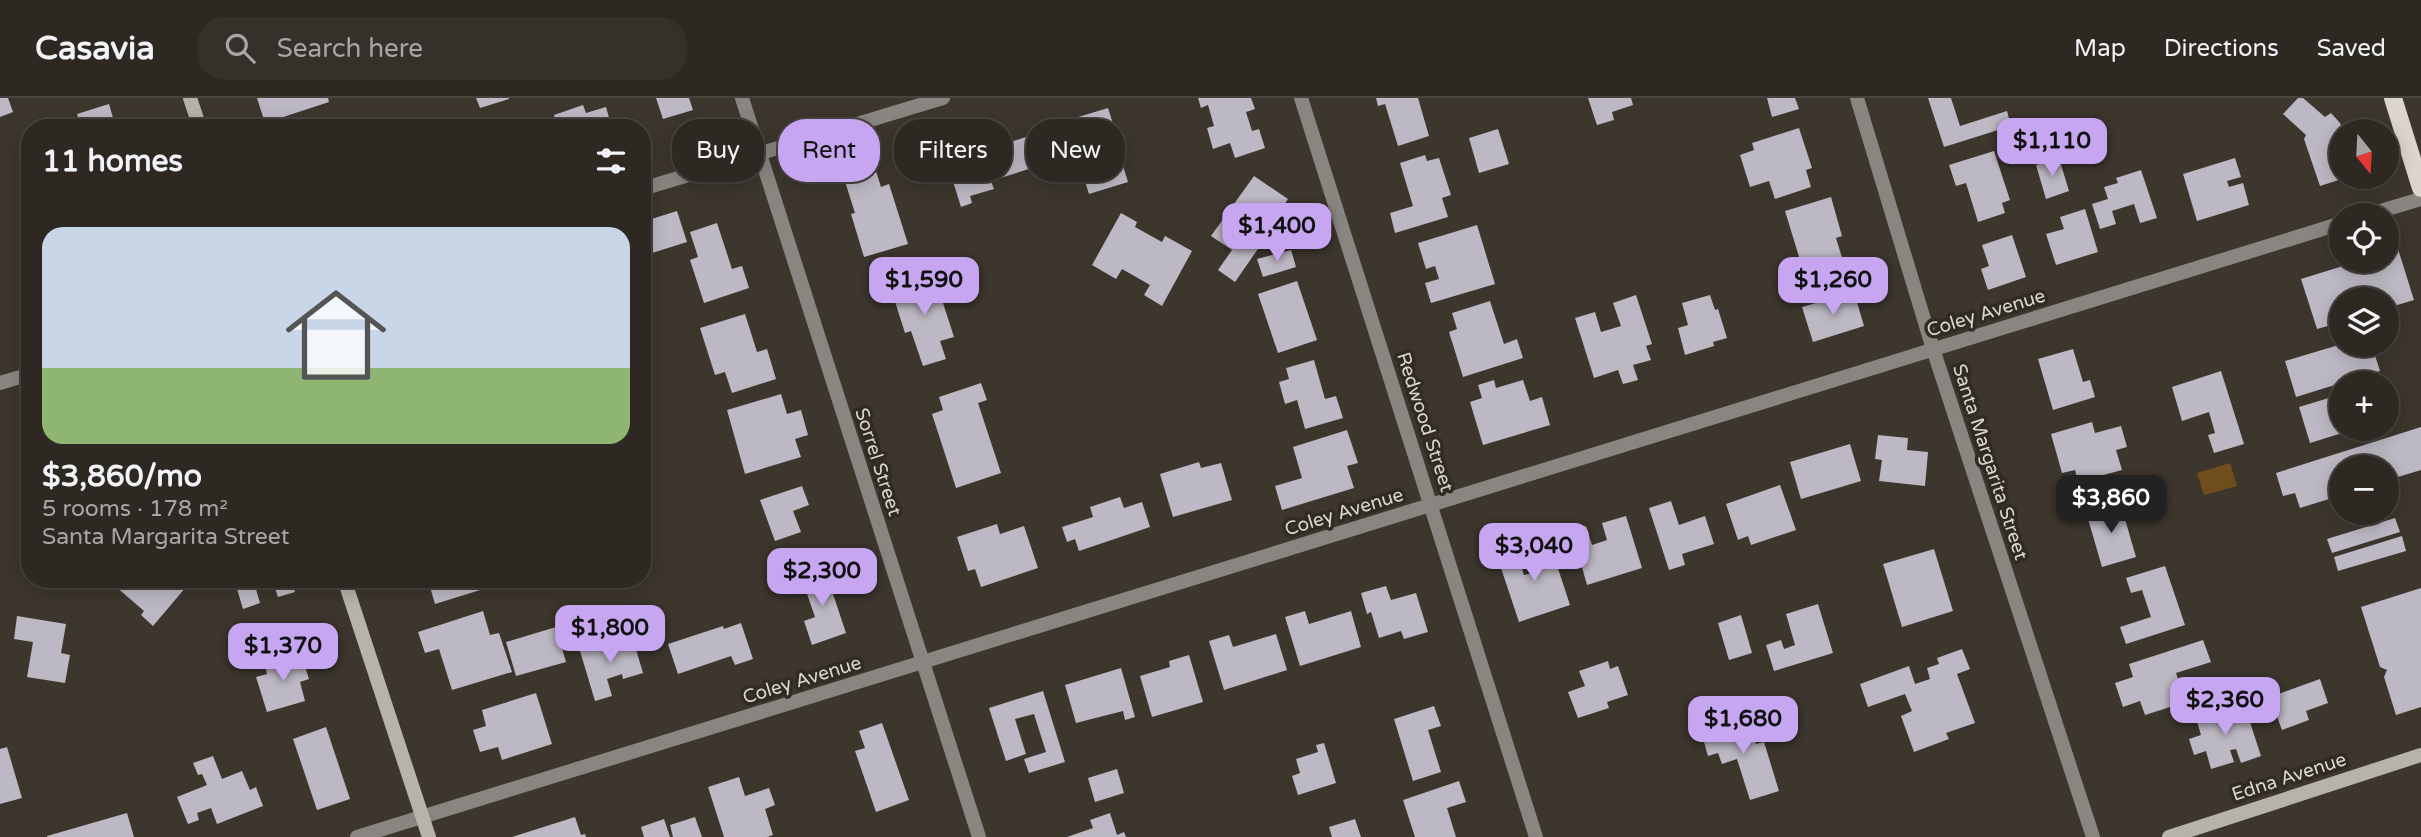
<!DOCTYPE html>
<meta charset="utf-8">
<style>
body{margin:0;font-family:"Varela Round",sans-serif;background:#35302a;color:#f1f3f6;height:100vh;display:flex;flex-direction:column;font-size:26px;white-space:nowrap}
*{box-sizing:border-box;margin:0}
p{font-size:23px;color:#a7a6a5}
.icon{flex:none;width:38px;height:38px;fill:none;stroke:currentColor;stroke-width:2;stroke-linecap:round;stroke-linejoin:round}
.map{position:relative;flex:1;overflow:hidden}
.drawer{position:absolute;left:21px;top:21px;width:630px;height:469px;display:flex;flex-direction:column;background:#2d2822;border-radius:28px;box-shadow:0 4px 18px #0003,0 0 0 2px #484440}
.drawer>*{flex:none}
.guide{position:absolute;left:672px;top:21px;width:665px;height:63px;display:flex;gap:14px}
.needle{width:46px;rotate:162deg}
.buttons{position:absolute;left:2329px;top:21px;display:grid;gap:14px}
.buttons a{display:grid;place-items:center;width:70px;height:70px;border-radius:50%;background:#2d2822;box-shadow:0 4px 18px #0003,0 0 0 2px #484440;font-size:35px}
.price{position:absolute;translate:-50% -60px;padding:0 16px;border-radius:14px;background:#c6a6f0;color:#111;font-size:23px;line-height:46px;filter:drop-shadow(0 2px 4px #0008)}
.price::after{content:'';position:absolute;left:50%;top:42px;width:21px;height:16px;margin-left:-10px;background:inherit;clip-path:polygon(0 0,100% 0,50% 100%)}
.price.current{background:#222;color:#fff}
ul{padding:0;list-style:none}
li{display:grid;align-content:center;gap:14px;height:371px;padding:0 21px}
li span{display:grid;place-items:center;height:217px;border-radius:21px;color:#555}
li>.icon{margin-inline-start:auto}
span .icon{width:126px;height:126px;fill:#fffc;stroke-width:1}
li b{font-size:30px}
h2{display:flex;justify-content:space-between;align-items:center;height:84px;padding:0 21px;font-size:30px}
.tag{padding:0 24px;border-radius:28px;background:#2d2822;box-shadow:0 4px 18px #0003,0 0 0 2px #484440;font-size:24px;line-height:63px}
.tag.current{background:#c6a6f0;color:#111}
header{display:flex;align-items:center;gap:42px;box-sizing:border-box;height:98px;padding:0 35px;background:#2d2822;border-bottom:2px solid #484440}
header strong{font-size:33px}
nav{display:flex;gap:38px;margin-inline-start:auto;font-size:24px}
.search{width:490px;height:63px;background:#35302a;display:flex;align-items:center;gap:18px;box-sizing:border-box;padding:0 24px;border-radius:28px;color:#a7a6a5;font-size:26px}
.map>svg:first-child{display:block}
</style>
<header>
<strong>Casavia</strong>
<div class="search"><svg class="icon" aria-label="search" viewBox="0 0 24 24"><circle cx="10" cy="10" r="6"/><path d="M15 15l6 6"/></svg>Search here</div>
<nav><a>Map</a><a>Directions</a><a>Saved</a></nav>
</header>
<div class="map">
<svg width="2421" height="739" viewBox="0 0 2421 739">
<rect width="100%" height="100%" fill="#3c362d"/>
<polygon fill="#6f4e1b" points="2230,365 2237,388 2204,397 2197,375"/>
<g fill="#bdb9c4">
<polygon points="0,0 8,0 13,14 0,19"/>
<polygon points="257,0 328,0 329,4 265,25"/>
<polygon points="476,0 509,0 509,1 480,10"/>
<polygon points="656,0 689,0 693,12 663,21"/>
<polygon points="1198,0 1251,0 1255,11 1246,14 1252,33 1259,31 1265,50 1235,60 1230,45 1213,51 1207,30 1214,28 1208,7 1201,10"/>
<polygon points="1376,0 1418,0 1429,38 1398,48 1385,6 1378,8"/>
<polygon points="1588,0 1631,0 1633,7 1612,14 1614,22 1597,27"/>
<polygon points="1767,0 1795,0 1799,11 1772,19"/>
<polygon points="1928,0 1951,0 1960,28 2007,13 2011,28 1944,49"/>
<polygon points="2298,0 2303,0 2325,19 2331,15 2340,25 2343,33 2342,79 2348,79 2320,88 2304,41 2306,37 2283,16"/>
<polygon points="109,6 116,30 81,30 77,16"/>
<polygon points="583,7 586,15 606,9 612,30 543,30 556,25 554,17"/>
<polygon points="1108,10 1116,35 1113,36 1128,84 1089,96 1085,83 1076,86 1065,53 1074,50 1065,23"/>
<polygon points="2061,25 2071,53 2056,59 2046,30"/>
<polygon points="1799,30 1812,70 1806,72 1811,89 1775,101 1769,83 1750,89 1740,57 1754,52 1752,45"/>
<polygon points="1498,31 1509,66 1479,75 1469,40"/>
<polygon points="1026,39 1035,69 991,83 994,91 970,98 972,105 961,109 947,64"/>
<polygon points="1994,53 2010,102 2002,105 2005,115 1978,124 1966,85 1956,88 1949,67"/>
<polygon points="1425,57 1427,63 1439,60 1451,97 1442,100 1448,119 1395,135 1390,115 1413,108 1400,65"/>
<polygon points="2059,60 2069,93 2046,101 2036,67"/>
<polygon points="2235,60 2241,79 2227,83 2229,89 2243,85 2249,107 2197,123 2183,76"/>
<polygon points="873,64 881,89 889,86 908,146 864,159 851,116 855,115 842,74"/>
<polygon points="2141,72 2157,120 2140,125 2134,106 2112,113 2116,126 2100,131 2092,106 2108,101 2104,89 2118,85 2116,80"/>
<polygon points="1254,78 1288,101 1278,116 1286,121 1274,139 1269,135 1235,184 1218,172 1232,152 1211,138"/>
<polygon points="1831,99 1842,138 1836,140 1843,163 1804,175 1785,113"/>
<polygon points="2085,111 2098,154 2056,167 2046,136 2064,131 2060,119"/>
<polygon points="677,113 687,144 652,155 642,124"/>
<polygon points="1121,115 1137,124 1135,129 1162,144 1165,138 1192,153 1162,208 1144,197 1150,187 1122,171 1116,181 1092,167"/>
<polygon points="717,125 732,171 742,168 749,190 704,205 690,162 698,159 690,134"/>
<polygon points="1477,127 1495,186 1431,205 1425,185 1439,181 1435,168 1426,171 1418,145"/>
<polygon points="2012,137 2026,179 1988,192 1981,171 1989,168 1982,147"/>
<polygon points="2398,151 2414,202 2387,210 2387,201 2342,201 2342,224 2317,231 2301,181 2359,163 2387,163 2387,154"/>
<polygon points="1291,152 1296,169 1263,179 1257,161"/>
<polygon points="934,177 954,239 940,243 946,261 923,268 911,233 905,235 891,191"/>
<polygon points="1297,183 1317,242 1278,255 1258,196"/>
<polygon points="1854,194 1864,228 1813,244 1802,209"/>
<polygon points="1636,197 1652,246 1646,248 1651,262 1633,267 1638,282 1623,286 1618,272 1594,280 1575,220 1595,214 1601,234 1621,228 1613,205"/>
<polygon points="1710,197 1715,212 1718,211 1727,240 1713,244 1714,248 1685,257 1678,230 1688,227 1682,205"/>
<polygon points="1490,203 1504,246 1517,241 1523,260 1463,279 1449,234 1457,231 1452,215"/>
<polygon points="745,216 757,254 767,251 776,281 732,295 725,274 715,277 700,230"/>
<polygon points="2342,246 2383,247 2373,251 2380,273 2296,299 2285,263"/>
<polygon points="2073,251 2083,284 2090,282 2095,299 2053,312 2038,261"/>
<polygon points="1314,262 1325,301 1336,298 1343,320 1305,331 1297,302 1285,306 1279,284 1289,281 1286,270"/>
<polygon points="2221,273 2244,346 2214,355 2208,337 2215,335 2209,314 2182,323 2172,289"/>
<polygon points="1494,282 1496,290 1523,282 1530,303 1542,299 1550,327 1483,347 1470,304 1482,300 1478,287"/>
<polygon points="981,285 987,302 978,305 1001,375 956,390 932,316 943,312 939,299"/>
<polygon points="2387,289 2397,319 2387,322"/>
<polygon points="781,296 787,316 801,312 808,337 795,341 801,359 745,376 727,312"/>
<polygon points="2342,296 2342,331 2355,331 2310,345 2299,309"/>
<polygon points="2092,324 2095,335 2121,328 2127,349 2116,352 2122,372 2078,384 2075,372 2062,375 2051,336"/>
<polygon points="2421,329 2421,372 2388,382 2387,369 2342,369 2342,397 2300,410 2295,395 2283,398 2276,375"/>
<polygon points="1347,332 1358,365 1347,368 1354,390 1282,412 1275,388 1302,380 1293,349"/>
<polygon points="1878,337 1908,340 1907,352 1928,354 1925,388 1879,383 1882,362 1875,361"/>
<polygon points="1850,346 1861,383 1801,401 1790,364"/>
<polygon points="1199,364 1201,370 1221,365 1232,402 1173,419 1160,376"/>
<polygon points="1780,387 1796,432 1751,447 1748,438 1738,442 1726,406"/>
<polygon points="802,388 809,407 793,413 801,434 775,443 760,402"/>
<polygon points="1120,399 1124,410 1142,404 1150,429 1079,453 1075,441 1067,444 1062,429 1093,419 1090,409"/>
<polygon points="1671,403 1679,427 1705,418 1714,446 1682,456 1685,467 1669,472 1649,410"/>
<polygon points="2120,404 2136,459 2102,469 2086,414"/>
<polygon points="1626,418 1642,470 1587,487 1578,455 1567,459 1560,436 1586,428 1592,447 1607,442 1602,425"/>
<polygon points="2395,420 2400,434 2332,455 2327,441"/>
<polygon points="997,426 1000,436 1024,428 1038,470 981,489 975,471 968,473 957,439"/>
<polygon points="2402,438 2406,453 2338,473 2334,459"/>
<polygon points="1550,446 1570,507 1519,524 1496,455 1515,449 1524,477 1533,475 1526,454"/>
<polygon points="1934,451 1953,513 1902,529 1883,466"/>
<polygon points="823,466 846,535 812,547 804,523 815,519 802,481 811,478 809,471"/>
<polygon points="2165,468 2185,527 2126,546 2120,529 2151,519 2142,492 2131,495 2126,480"/>
<polygon points="107,481 167,481 169,483 177,481 186,489 153,528 141,517 144,513"/>
<polygon points="234,481 253,481 260,505 243,511"/>
<polygon points="272,481 291,481 295,494 278,499"/>
<polygon points="441,481 488,481 490,489 435,506 430,489 442,485"/>
<polygon points="1386,488 1391,502 1416,495 1428,534 1404,541 1401,533 1379,540 1371,514 1367,516 1361,495"/>
<polygon points="2421,490 2421,609 2396,617 2384,579 2387,572 2380,569 2361,509"/>
<polygon points="1818,506 1833,555 1774,573 1766,547 1781,542 1784,551 1795,547 1786,516"/>
<polygon points="483,513 490,537 499,535 512,574 452,592 439,551 425,555 418,534"/>
<polygon points="1305,513 1309,526 1351,513 1361,549 1300,568 1285,519"/>
<polygon points="1741,517 1752,555 1729,562 1718,525"/>
<polygon points="17,518 66,526 61,555 70,557 65,585 27,579 33,544 14,541"/>
<polygon points="741,525 753,561 735,567 731,558 678,576 668,546 723,528 724,531"/>
<polygon points="556,529 566,564 516,578 506,544"/>
<polygon points="1276,536 1287,572 1224,592 1209,543 1229,537 1233,549"/>
<polygon points="632,538 643,575 623,581 622,576 607,581 612,598 595,603 580,553"/>
<polygon points="2203,542 2211,564 2176,575 2186,604 2145,617 2140,603 2123,609 2115,585 2133,579 2129,566"/>
<polygon points="1962,551 1970,571 1957,576 1975,625 1946,635 1949,641 1914,654 1901,618 1912,613 1905,596 1868,609 1860,586 1909,568 1915,586 1930,581 1927,570 1939,566 1937,560"/>
<polygon points="301,556 309,581 300,584 305,603 267,614 256,579 267,576 265,567"/>
<polygon points="1189,557 1203,604 1152,619 1140,578 1170,569 1169,563"/>
<polygon points="1608,563 1610,571 1618,568 1628,597 1607,604 1609,610 1578,620 1568,594 1585,588 1579,573"/>
<polygon points="1121,570 1135,619 1125,622 1123,613 1076,625 1065,587"/>
<polygon points="2320,581 2328,605 2306,613 2309,622 2282,632 2270,599"/>
<polygon points="1043,593 1065,664 1029,675 1024,661 1046,654 1034,616 1015,621 1026,656 1006,663 989,610"/>
<polygon points="536,595 552,646 502,662 498,649 480,654 473,632 486,628 482,612"/>
<polygon points="2240,606 2245,623 2249,621 2261,658 2241,665 2236,651 2230,652 2234,664 2211,671 2206,653 2194,657 2189,641 2201,637 2196,620"/>
<polygon points="1434,608 1441,628 1428,632 1441,674 1413,683 1394,621"/>
<polygon points="1748,619 1756,646 1764,644 1779,693 1750,702 1737,661 1722,666 1718,655 1708,658 1701,634"/>
<polygon points="882,625 909,702 876,714 855,653 865,650 859,633"/>
<polygon points="326,629 350,701 317,712 293,641"/>
<polygon points="1324,645 1336,685 1298,697 1292,678 1300,675 1296,661 1318,654 1316,647"/>
<polygon points="7,649 22,700 0,706 0,651"/>
<polygon points="213,658 222,681 242,673 250,692 256,689 263,708 217,726 211,710 197,715 199,722 188,726 177,699 207,687 202,676 198,677 193,665"/>
<polygon points="1117,671 1124,695 1095,704 1088,680"/>
<polygon points="739,679 745,698 769,690 775,707 765,711 773,737 767,739 724,739 708,689"/>
<polygon points="1459,683 1466,704 1447,710 1456,739 1415,739 1403,702"/>
<polygon points="127,715 134,739 47,739 47,738"/>
<polygon points="1110,715 1117,737 1124,734 1126,739 1067,739 1093,730 1090,722"/>
<polygon points="575,719 581,737 585,736 586,739 512,739"/>
<polygon points="695,719 702,739 673,739 670,727"/>
<polygon points="664,721 670,739 644,739 641,729"/>
<polygon points="1355,721 1361,739 1332,739 1329,729"/>
</g>
<g fill="none" stroke-linecap="round" stroke-linejoin="round">
<g stroke="#898681" stroke-width="14">
<polyline points="742,0 979,739"/>
<polyline points="1301,0 1536,739"/>
<polyline points="1857,0 1933,251 2093,739"/>
<polyline points="642,91 943,0"/>
<polyline points="2367,117 2421,101"/>
<polyline points="0,285 30,276"/>
<polyline points="357,739 2342,125"/>
</g>
<g stroke="#b7b2ab" stroke-width="14">
<polyline points="190,0 200,30"/>
<polyline points="344,481 429,739"/>
<polyline points="2169,739 2421,657"/>
</g>
<polyline stroke="#dbd5cc" stroke-width="18" points="2393,0 2421,90"/>
</g>
<g text-anchor="middle" dominant-baseline="central" stroke-width="7" stroke-linejoin="round" paint-order="stroke">
<g font-size="19" fill="#dad6d1" stroke="#312b23">
<text transform="translate(1986 215) rotate(-17)">Coley Avenue</text>
<text transform="translate(1425 324) rotate(72)">Redwood Street</text>
<text transform="translate(878 364) rotate(72)">Sorrel Street</text>
<text transform="translate(1990 364) rotate(72)">Santa Margarita Street</text>
<text transform="translate(1344 414) rotate(-17)">Coley Avenue</text>
<text transform="translate(802 582) rotate(-17)">Coley Avenue</text>
<text transform="translate(2289 679) rotate(-18)">Edna Avenue</text>
</g>
</g>
</svg>
<div class="buttons">
<a><svg class="needle" viewBox="-14 -14 28 28"><path d="M0-13l5 13h-10z" fill="#e53935"/><path d="M0 13l5-13h-10z" fill="#a7a6a5"/></svg></a>
<a><svg class="icon" aria-label="locate" viewBox="0 0 24 24"><circle cx="12" cy="12" r="6"/><path d="M12 2v4M12 18v4M2 12h4M18 12h4"/></svg></a>
<a><svg class="icon" aria-label="layers" viewBox="0 0 24 24"><path d="M12 4l9 5-9 5-9-5zM3 14l9 5 9-5"/></svg></a>
<a>+</a>
<a>−</a>
</div>
<b class="price" style="left:2052px;top:80px">$1,110</b>
<b class="price" style="left:1277px;top:165px">$1,400</b>
<b class="price" style="left:924px;top:219px">$1,590</b>
<b class="price" style="left:1833px;top:219px">$1,260</b>
<b class="price current" style="left:2111px;top:437px">$3,860</b>
<b class="price" style="left:1534px;top:485px">$3,040</b>
<b class="price" style="left:822px;top:510px">$2,300</b>
<b class="price" style="left:610px;top:567px">$1,800</b>
<b class="price" style="left:283px;top:585px">$1,370</b>
<b class="price" style="left:2225px;top:639px">$2,360</b>
<b class="price" style="left:1743px;top:658px">$1,680</b>
<div class="guide">
<a class="tag">Buy</a>
<a class="tag current">Rent</a>
<a class="tag">Filters</a>
<a class="tag">New</a>
</div>
<section class="drawer">
<h2>11 homes<svg class="icon" aria-label="filters" viewBox="0 0 24 24"><path d="M4 7h16M4 17h16"/><circle cx="9" cy="7" r="2"/><circle cx="15" cy="17" r="2"/></svg></h2>
<ul>
<li><span style="background:linear-gradient(#c9d6e8 65%,#8fb573 0)"><svg class="icon" aria-label="home" viewBox="0 0 24 24"><path d="M3 11l9-7 9 7M6 9v11h12V9"/></svg></span><div><b>$3,860/mo</b><p>5 rooms · 178 m²</p><p>Santa Margarita Street</p></div></li>
</ul>
</section>
</div>
